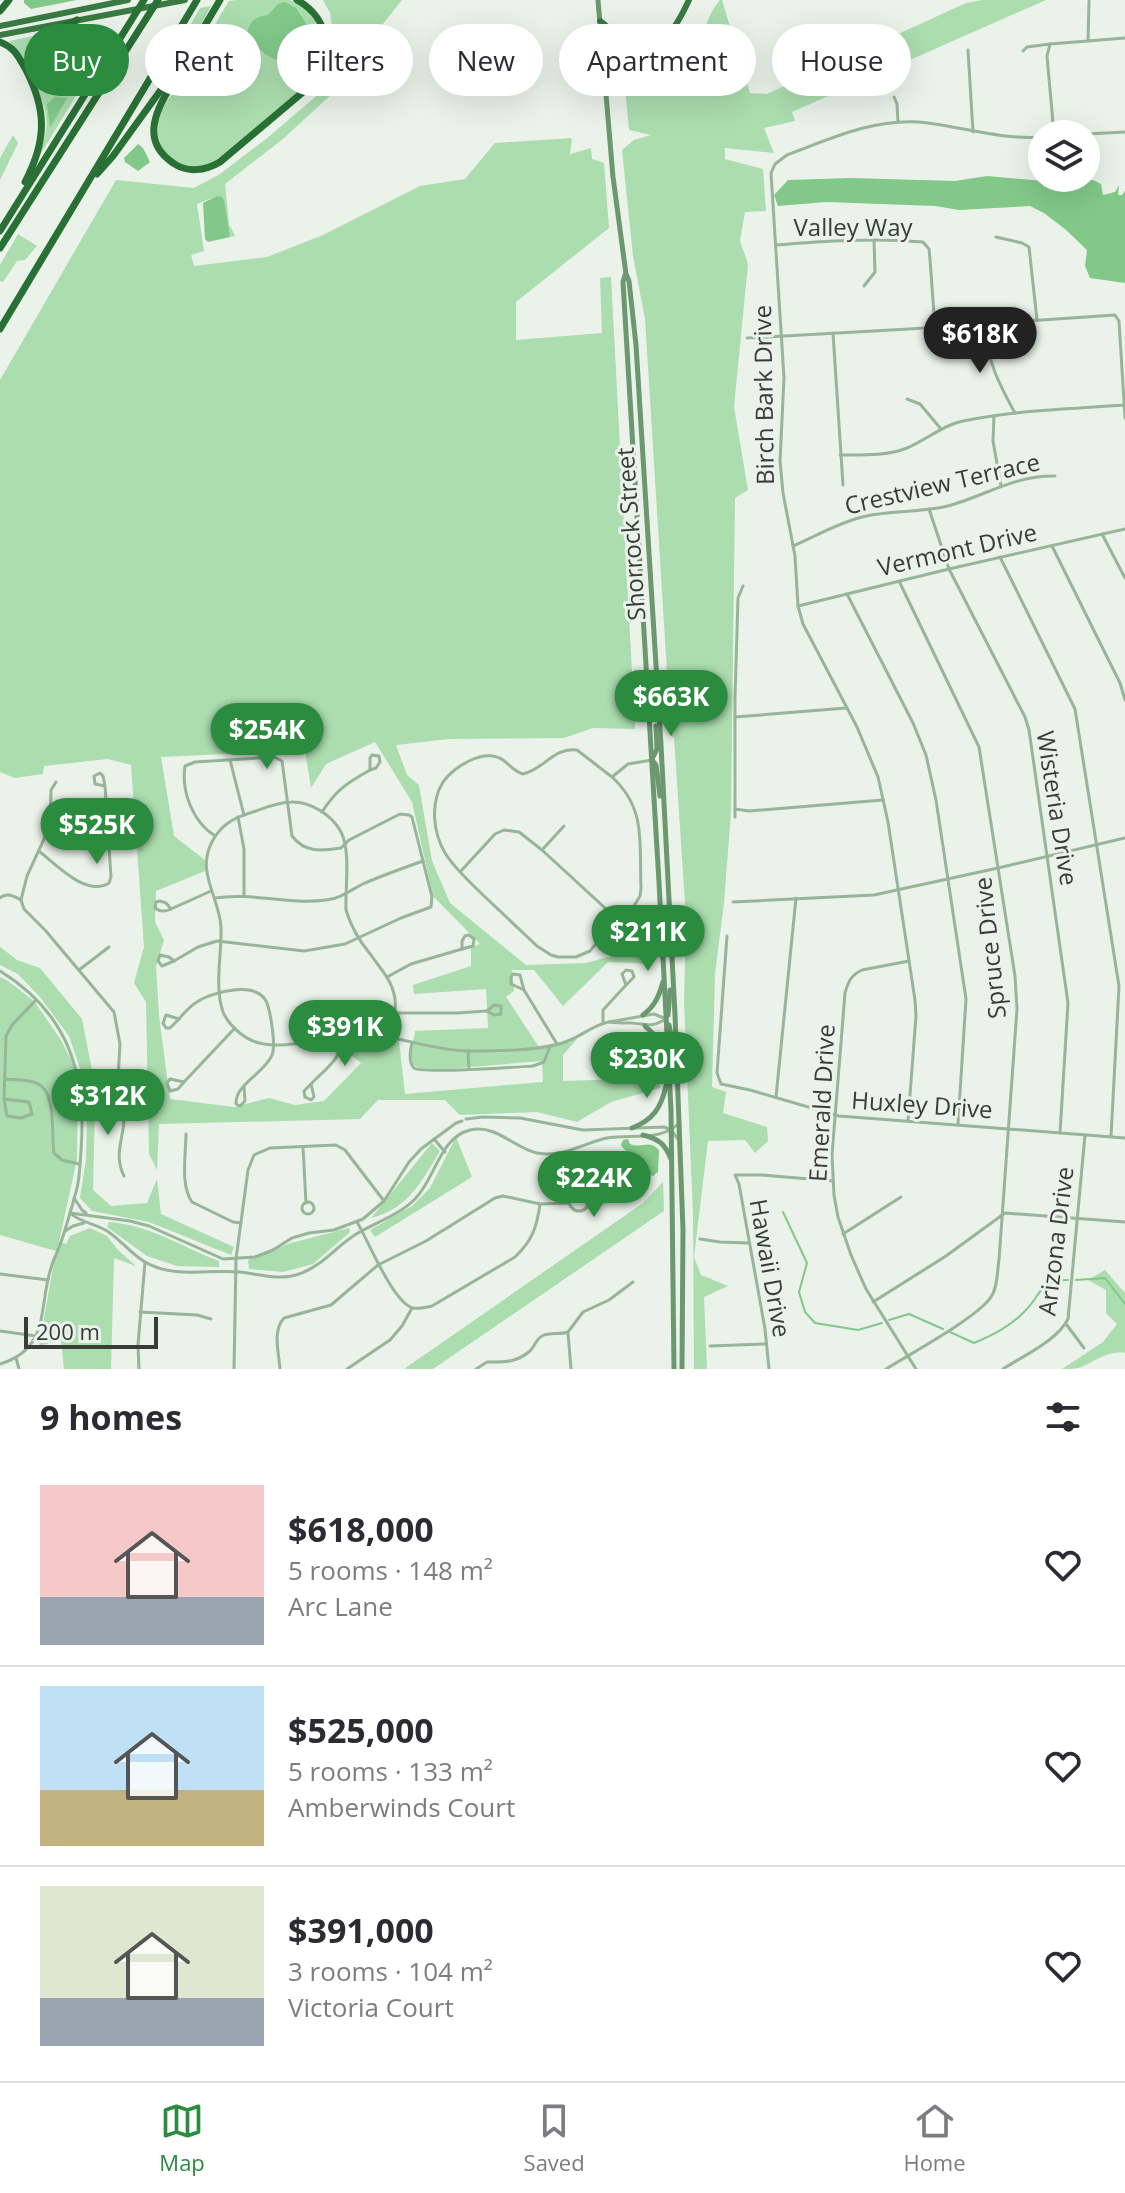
<!DOCTYPE html>
<meta charset="utf-8">
<style>
body{margin:0;font-family:"Open Sans",sans-serif;background:#f2f2f3;color:#2b2b33;height:100vh;display:flex;flex-direction:column;font-size:30px;white-space:nowrap}
*{box-sizing:border-box;margin:0}
p{font-size:26px;color:#7c7c81}
.icon{flex:none;width:44px;height:44px;fill:none;stroke:currentColor;stroke-width:2;stroke-linecap:round;stroke-linejoin:round}
.map{position:relative;height:1369px;overflow:hidden}
.panel{display:flex;flex-direction:column;background:#fff;flex:1}
.panel>*{flex:none}
.guide{position:absolute;left:24px;top:24px;width:1078px;height:72px;display:flex;gap:16px}
.controls{position:absolute;left:1028px;top:120px;display:grid;gap:16px}
.controls a{display:grid;place-items:center;width:72px;height:72px;border-radius:50%;background:#fff;box-shadow:0 8px 32px #0002;font-size:40px}
.scale{position:absolute;left:24px;bottom:20px;width:134px;box-sizing:border-box;padding-left:8px;border:4px solid #393c39;border-top:0;font-size:22px;line-height:28px;white-space:nowrap;color:#393c39;-webkit-text-stroke:6px #eaf2ea;paint-order:stroke}
.price{position:absolute;translate:-50% -68px;padding:0 18px;border-radius:28px;background:#2b8b3f;color:#fff;font-size:26px;line-height:52px;filter:drop-shadow(0 2px 4px #0008)}
.price::after{content:'';position:absolute;left:50%;top:48px;width:24px;height:18px;margin-left:-12px;background:inherit;clip-path:polygon(0 0,100% 0,50% 100%)}
.price.current{background:#222;color:#fff}
ul{padding:0;list-style:none}
li{display:flex;align-items:center;gap:24px;height:200px;padding:0 40px}
li+li{border-top:2px solid #e1e1e2}
li span{display:grid;place-items:center;flex:none;width:224px;height:160px;border-radius:0px;color:#555}
li>.icon{margin-inline-start:auto}
span .icon{width:96px;height:96px;fill:#fffc;stroke-width:1}
li b{font-size:34px}
h2{display:flex;justify-content:space-between;align-items:center;height:96px;padding:0 40px;font-size:34px}
.tag{padding:0 28px;border-radius:36px;background:#fff;box-shadow:0 8px 32px #0002;font-size:28px;line-height:72px}
.tag.current{background:#2b8b3f;color:#fff}
.menu{display:flex;justify-content:space-around;align-items:center;height:112px;border-top:2px solid #e1e1e2;background:#fff;font-size:22px;color:#7c7c81}
.menu a{display:grid;justify-items:center;gap:4px}
.menu .current{color:#2b8b3f}
.map>svg:first-child{display:block}
</style>
<div class="map">
<svg width="1125" height="1369" viewBox="0 0 1125 1369">
<rect width="100%" height="100%" fill="#eaf2ea"/>
<g fill="#abddaf" fill-rule="evenodd">
<path d="M 237,0 L 290,0 C 304,5 314,16 320,29 C 339,71 288,101 261,125 C 247,137 221,165 202,167 C 171,171 152,145 159,116 C 161,106 169,99 175,91 C 193,61 211,31 229,1 Z"/>
<path d="M 323,0 L 402,0 L 375,34 L 347,80 L 284,138 L 225,184 L 229,224 L 235,236 L 230,237 L 217,196 L 197,204 L 204,251 L 191,255 L 194,266 L 267,257 L 323,235 L 420,186 L 465,179 L 495,143 L 572,138 L 570,154 L 591,148 L 592,159 L 604,163 L 609,228 L 516,302 L 516,340 L 602,333 L 600,278 L 611,277 L 635,729 L 593,728 L 564,738 L 449,739 L 396,745 L 407,775 L 419,785 L 432,861 L 450,903 L 526,965 L 586,963 L 651,945 L 653,964 L 608,962 L 563,1006 L 534,970 L 512,970 L 514,991 L 506,997 L 539,1047 L 577,1039 L 563,1055 L 563,1081 L 659,1078 L 660,1088 L 611,1102 L 577,1122 L 537,1112 L 460,1115 L 445,1100 L 378,1100 L 360,1119 L 159,1124 L 157,1170 L 149,1154 L 146,1002 L 134,983 L 144,947 L 131,765 L 108,759 L 44,766 L 43,774 L 15,778 L 0,772 L 0,380 L 116,180 L 194,188 L 220,174 L 266,139 L 328,86 L 336,70 L 336,53 L 330,13 ZM 375,742 L 412,802 L 433,896 L 480,944 L 471,947 L 471,966 L 413,985 L 414,994 L 486,989 L 488,1028 L 415,1031 L 410,1062 L 422,1071 L 542,1061 L 543,1082 L 405,1094 L 399,1041 L 387,1038 L 343,1037 L 343,1049 L 361,1063 L 324,1101 L 295,1105 L 269,1098 L 234,1107 L 170,1099 L 159,1016 L 156,966 L 164,940 L 155,922 L 156,891 L 205,871 L 205,860 L 174,836 L 161,757 L 305,750 L 311,788 L 326,764 Z"/>
<path d="M 720,0 L 722,0 L 750,93 L 767,94 L 966,3 L 982,0 L 1046,0 L 792,112 L 795,121 L 764,128 L 774,153 L 725,148 L 725,159 L 763,169 L 766,211 L 745,212 L 740,241 L 748,264 L 734,407 L 748,490 L 735,498 L 731,812 L 724,903 L 715,974 L 712,1087 L 726,1092 L 723,1113 L 767,1127 L 768,1141 L 755,1153 L 745,1140 L 708,1141 L 694,1257 L 701,1275 L 728,1286 L 704,1297 L 707,1369 L 694,1369 L 693,1214 L 684,1002 L 686,918 L 674,737 L 671,736 L 645,319 L 633,256 L 622,150 L 634,140 L 651,135 L 629,130 L 624,79 L 670,75 L 699,61 C 701,40 706,16 720,0 Z"/>
<path d="M 211,6 C 202,25 172,77 156,85 L 200,8 Z"/>
<path d="M 38,35 C 21,54 27,83 54,91 C 63,93 72,91 79,91 L 40,155 C 41,148 44,141 45,136 C 51,112 38,89 27,69 C 21,59 17,49 9,41 Z"/>
<polygon points="13,135 18,143 0,180 0,158"/>
<polygon points="18,234 37,246 25,260 17,261 3,282 0,281 0,265"/>
<polygon points="0,947 17,960 40,968 82,1019 92,1071 104,1086 87,1089 69,1036 40,997 18,974 0,965"/>
<polygon points="0,977 8,981 34,1001 61,1040 78,1074 77,1159 59,1242 66,1244 70,1236 90,1228 107,1236 118,1250 136,1266 114,1258 111,1369 64,1369 61,1340 39,1346 56,1251 0,1235"/>
<polygon points="114,1094 122,1100 95,1107 93,1190 111,1206 147,1203 157,1179 161,1214 234,1247 231,1255 149,1222 92,1211 80,1198 86,1159 87,1107 91,1103"/>
<polygon points="456,1137 472,1177 375,1237 370,1230 412,1206 430,1188"/>
<path d="M 432,1143 L 440,1151 C 422,1181 408,1209 371,1218 Z"/>
<polygon points="663,1182 664,1211 433,1369 404,1369 643,1203"/>
<path d="M 109,1222 C 153,1226 179,1246 219,1261 L 219,1267 L 177,1266 L 147,1256 L 107,1227 Z"/>
<polygon points="349,1228 350,1232 313,1264 283,1272 249,1269 248,1260 291,1243"/>
<path d="M 1105,1270 L 1125,1293 L 1125,1353 C 1108,1350 1096,1361 1081,1367 C 1076,1369 1068,1369 1062,1369 L 1103,1342 L 1117,1324 L 1106,1313 L 1106,1290 L 1088,1280 Z"/>
</g>
<g fill="#82c989">
<polygon points="24,0 77,0 31,9 24,3"/>
<path d="M 285,2 L 296,8 L 309,28 L 305,42 L 276,60 L 265,54 L 246,36 C 250,22 253,17 268,15 L 278,4 Z"/>
<polygon points="55,97 67,98 50,128 47,104"/>
<polygon points="138,144 143,148 150,162 138,171 125,162 124,158"/>
<polygon points="987,176 1043,181 1058,179 1093,180 1101,184 1103,195 1115,192 1119,185 1118,195 1122,195 1125,191 1125,283 1090,278 1085,266 1087,250 1065,229 1044,213 1030,206 959,210 935,206 826,202 778,206 774,195 788,180 851,178 955,181"/>
<polygon points="217,196 222,197 224,200 230,237 208,242 205,239 203,203"/>
<path d="M 628,1139 L 630,1144 C 642,1149 649,1139 659,1150 L 658,1172 L 653,1176 L 648,1174 C 644,1156 630,1159 621,1145 L 623,1140 Z"/>
</g>
<g fill="none" stroke-linecap="round" stroke-linejoin="round">
<g stroke="#82c989" stroke-width="2">
<polyline points="783,1212 807,1263 799,1292 805,1312 815,1323 858,1330 882,1323"/>
<polyline points="1076,1280 1105,1278 1125,1304"/>
<polyline points="889,1320 909,1314 943,1329"/>
<path d="M 950,1332 L 974,1343 C 993,1335 1009,1327 1024,1312 C 1042,1295 1038,1280 1068,1280"/>
</g>
<g stroke="#97b599" stroke-width="3">
<polyline points="1088,41 1089,1"/>
<polyline points="968,50 973,132"/>
<polyline points="1023,51 1027,47 1050,44"/>
<polyline points="894,97 897,104 898,122"/>
<polyline points="1054,134 1047,56 1050,44 1125,38"/>
<polyline points="1086,134 1125,132"/>
<polyline points="996,237 1022,243 1029,247 1037,320"/>
<path d="M 776,245 C 825,241 873,238 923,242 L 929,249 L 930,259 L 935,328"/>
<polyline points="864,286 875,272 874,240"/>
<path d="M 985,324 C 987,361 998,382 1015,413"/>
<polyline points="833,333 843,485"/>
<polyline points="747,338 909,329 1115,315 1119,321 1125,418"/>
<polyline points="907,399 920,404 941,429"/>
<polyline points="994,416 993,441 1001,486"/>
<path d="M 840,455 C 862,455 887,456 907,448 C 926,440 943,425 963,421 C 1016,410 1071,409 1124,405"/>
<polyline points="929,509 949,569 1025,717 1029,730 1068,1003 1060,1133"/>
<polyline points="1102,534 1125,578"/>
<path d="M 793,546 C 816,536 838,523 862,517 C 890,510 920,513 948,506 C 985,496 1015,475 1055,476"/>
<polyline points="1052,546 1120,683 1125,700"/>
<polyline points="1000,557 1075,709 1119,986 1111,1137"/>
<polyline points="847,594 913,723 926,755 936,800 966,999 958,1124"/>
<polyline points="798,606 949,569 1125,529"/>
<polyline points="735,717 846,708"/>
<polygon points="372,755 379,756 380,762 376,768 370,770 370,758"/>
<polyline points="230,760 244,815"/>
<path d="M 612,777 C 647,809 639,844 641,888 L 640,896 L 632,909 L 628,913 L 617,919 L 590,951 L 576,957 L 558,957 L 551,955 L 537,946 C 519,929 501,912 483,895 C 470,882 455,869 445,853 C 433,832 430,803 443,782 C 454,767 484,747 503,760 C 510,765 513,771 523,774 C 545,769 553,747 577,750 L 612,777 L 628,764 L 652,760"/>
<path d="M 56,782 L 51,790 L 50,826 L 27,876 L 21,900 L 24,909 L 45,930 L 114,1012 L 120,1044 L 118,1079 C 111,1094 96,1094 83,1102"/>
<polyline points="735,809 749,811 883,800"/>
<path d="M 322,812 C 336,790 347,783 370,770"/>
<polyline points="238,817 244,849 244,896"/>
<polyline points="735,817 735,698 738,598 743,586"/>
<polyline points="542,850 564,826"/>
<path d="M 40,852 C 58,866 86,897 109,883 L 111,877 L 105,786 L 103,776 L 100,773 L 94,776 L 95,784 L 105,786"/>
<polyline points="460,872 495,834 504,830 519,832 542,850 617,919"/>
<path d="M 0,898 C 6,892 14,896 21,900"/>
<path d="M 215,898 C 252,892 288,905 326,900 C 340,899 352,889 365,883 C 384,875 403,868 423,861"/>
<path d="M 160,901 L 166,903 L 171,909 C 165,912 160,912 155,908 L 156,902 Z"/>
<polyline points="733,902 874,895 998,868 1125,838"/>
<polyline points="171,909 211,891"/>
<polygon points="469,935 474,939 473,946 462,949 462,941 465,936"/>
<polyline points="727,936 717,1073 721,1084 750,1090 839,1116 1125,1138"/>
<polygon points="160,955 169,957 174,961 162,966 158,961"/>
<path d="M 174,961 L 198,947 L 217,941 L 304,951 L 345,944 L 401,918 L 431,907 L 432,897 L 412,817 L 409,815 L 400,814 L 349,840 L 341,848 C 321,851 305,853 292,836 L 282,761 L 274,757 L 195,762 L 185,766 C 181,792 193,822 215,836"/>
<path d="M 909,961 L 862,970 C 851,975 848,982 845,993 L 832,1155 L 834,1195 L 838,1217 L 851,1255 L 866,1289 L 916,1369"/>
<polyline points="79,970 109,947"/>
<polygon points="626,970 632,971 634,977 626,985 622,974"/>
<path d="M 0,971 C 68,1013 87,1073 81,1150 C 80,1164 80,1179 76,1192 C 71,1210 66,1228 60,1245 C 57,1253 53,1260 51,1268 C 38,1308 51,1348 0,1364"/>
<polygon points="513,974 520,975 524,990 511,984 511,977"/>
<polyline points="387,977 411,964 462,949"/>
<polyline points="524,990 557,1044"/>
<polygon points="494,1005 501,1006 501,1014 494,1015 487,1011"/>
<polyline points="394,1013 457,1013 487,1011"/>
<path d="M 654,1014 L 666,1019 C 651,1028 647,1024 631,1023 C 624,1023 616,1023 609,1022 Z"/>
<polygon points="166,1015 179,1019 170,1028 166,1028 163,1023"/>
<path d="M 179,1019 C 184,1013 190,1006 197,1002 C 214,991 261,979 268,1006 C 271,1017 276,1045 272,1055 C 265,1073 235,1084 236,1104 L 240,1106 L 245,1101 L 244,1087"/>
<polyline points="603,1023 603,1010 626,985"/>
<path d="M 389,1038 C 392,1024 398,1008 394,994 C 391,979 379,967 371,955 C 360,942 351,927 346,910 C 345,889 351,851 341,832 C 332,815 310,801 291,802 C 279,802 267,807 256,811 C 237,817 223,822 213,840 C 195,871 219,896 221,927 C 222,954 214,986 223,1012 C 228,1024 241,1036 253,1041 C 277,1052 328,1037 355,1035 C 391,1032 430,1051 469,1051 C 495,1051 540,1051 565,1042 C 581,1037 592,1025 609,1022"/>
<path d="M 412,1043 C 410,1051 408,1062 414,1068 C 420,1074 517,1067 533,1066 L 544,1062 L 550,1046"/>
<polyline points="468,1051 469,1069"/>
<path d="M 5,1079 C 15,1080 27,1079 36,1083 C 57,1090 51,1134 54,1153 L 62,1160 L 79,1164"/>
<polygon points="170,1079 184,1082 178,1089 170,1091 167,1083"/>
<polyline points="184,1082 235,1028"/>
<path d="M 311,1084 C 324,1070 344,1057 342,1037"/>
<polygon points="311,1084 314,1097 311,1100 305,1097 304,1091"/>
<path d="M 114,1086 C 139,1124 108,1144 124,1176"/>
<polyline points="776,1097 796,898"/>
<polyline points="4,1099 6,1036 12,1025 36,1000"/>
<polygon points="4,1099 29,1102 32,1114 21,1118 7,1116"/>
<polyline points="466,1119 483,1117 520,1118 583,1130 664,1127 671,1130 678,1139"/>
<path d="M 908,1121 L 916,1016 L 915,1000 L 888,822 L 878,777 L 857,727 L 803,624 L 798,606 L 795,556 L 783,493 L 780,461 L 784,378 L 771,173 L 775,164 L 787,155 C 830,139 872,119 919,122 C 961,126 999,140 1042,137"/>
<path d="M 186,1134 C 186,1154 180,1185 192,1202 L 233,1222 L 241,1223"/>
<polyline points="434,1139 445,1152"/>
<polyline points="303,1147 306,1203"/>
<circle cx="579" cy="1201" r="10"/>
<polyline points="74,1198 82,1210 86,1213"/>
<circle cx="308" cy="1208" r="6"/>
<path d="M 70,1213 C 81,1223 95,1223 107,1231 C 121,1240 131,1254 145,1262 C 174,1279 208,1269 240,1272 C 259,1274 280,1281 299,1274 C 323,1266 337,1245 358,1233 C 377,1222 399,1215 415,1199 C 435,1179 440,1137 470,1130 C 496,1124 514,1148 537,1153 C 564,1158 583,1143 607,1138 C 629,1134 660,1141 677,1125"/>
<polyline points="70,1213 130,1221 149,1226 223,1259 255,1257 273,1250 292,1238 309,1233 334,1230 363,1219 384,1201 409,1162 421,1149 456,1123 462,1121"/>
<path d="M 357,1222 C 368,1240 393,1303 413,1308 C 419,1309 427,1307 432,1306 L 515,1257 C 532,1241 537,1227 540,1204"/>
<polyline points="65,1231 73,1226 84,1223"/>
<polyline points="843,1234 901,1197"/>
<polyline points="700,1239 720,1242 748,1243"/>
<polyline points="0,1274 48,1280"/>
<polyline points="873,1302 946,1256 1005,1213 1125,1222"/>
<polyline points="140,1312 197,1315 211,1319"/>
<polyline points="1066,1324 1084,1348"/>
<polyline points="0,1331 36,1336"/>
<polyline points="568,1333 571,1369"/>
<polyline points="710,1346 766,1344"/>
<polyline points="16,1358 19,1369"/>
<polyline points="139,1369 138,1345 145,1262"/>
<polyline points="234,1369 236,1259 248,1170 254,1155 270,1148 336,1145 345,1150 384,1201"/>
<path d="M 280,1369 C 279,1353 272,1331 284,1318 L 331,1305 L 378,1265 L 426,1241 L 495,1198 L 503,1196 L 540,1204 L 569,1203"/>
<polyline points="347,1369 390,1340 402,1326 412,1308"/>
<path d="M 476,1369 L 487,1362 C 503,1362 516,1363 530,1351 C 535,1346 536,1339 542,1336 C 550,1332 560,1335 568,1332 L 583,1312 L 609,1300 L 633,1282"/>
<polyline points="769,1369 765,1329 739,1184 735,1175 762,1175 833,1181"/>
<path d="M 886,1369 C 910,1354 978,1317 991,1297 C 998,1287 997,1271 999,1260 L 1017,1009 L 1015,976 L 979,747 L 899,581"/>
<path d="M 1003,1369 C 1023,1356 1058,1340 1068,1319 L 1085,1135"/>
</g>
<g stroke="#6b986f" stroke-width="5">
<polyline points="598,0 613,177 626,274 629,281 636,345 661,745 675,1015 683,1230 682,1369"/>
<polyline points="625,275 623,282 659,882 671,1110 674,1369"/>
<polyline points="652,759 657,749 656,726"/>
<polyline points="652,760 656,765 660,796"/>
<path d="M 643,1015 C 655,1006 659,996 663,982"/>
<polyline points="668,1015 670,990"/>
<polyline points="669,1025 673,1046"/>
<polyline points="645,1026 658,1038 665,1054"/>
<path d="M 632,1128 C 653,1120 661,1108 666,1086"/>
<path d="M 643,1135 C 659,1139 665,1144 671,1159"/>
</g>
<g stroke="#397a42" stroke-width="6">
<path d="M 600,21 C 610,27 614,37 624,42 C 659,61 677,26 689,0"/>
<polyline points="0,26 128,0"/>
<polyline points="0,35 185,0"/>
</g>
<g stroke="#297035" stroke-width="7">
<polyline points="0,11 9,0"/>
<path d="M 77,20 C 65,28 47,28 38,39 C 16,63 49,95 76,86 C 83,83 90,77 96,72"/>
<path d="M 198,37 C 192,50 185,63 177,75 C 161,103 136,138 173,163 C 187,173 205,171 220,162 L 309,87 C 336,59 331,19 297,0"/>
<polyline points="197,39 220,0"/>
<path d="M 0,42 C 14,47 18,56 25,68 C 47,110 47,140 25,182"/>
<polyline points="97,174 113,156 176,69"/>
<polyline points="0,231 144,0"/>
<polyline points="0,248 158,0"/>
<polyline points="0,329 197,0"/>
</g>
</g>
<g text-anchor="middle" dominant-baseline="central" stroke-width="6" stroke-linejoin="round" paint-order="stroke">
<g font-size="24" fill="#393c39" stroke="#eaf2ea">
<text x="853" y="226">Valley Way</text>
<text transform="translate(763 395) rotate(-91)">Birch Bark Drive</text>
<text transform="translate(942 483) rotate(-13)">Crestview Terrace</text>
<text transform="translate(630 534) rotate(-94)">Shorrock Street</text>
<text transform="translate(957 549) rotate(-13)">Vermont Drive</text>
<text transform="translate(1058 808) rotate(81)">Wisteria Drive</text>
<text transform="translate(989 948) rotate(-96)">Spruce Drive</text>
<text transform="translate(821 1103) rotate(-87)">Emerald Drive</text>
<text transform="translate(922 1104) rotate(4)">Huxley Drive</text>
<text transform="translate(1055 1241) rotate(-83)">Arizona Drive</text>
<text transform="translate(771 1268) rotate(80)">Hawaii Drive</text>
</g>
</g>
</svg>
<div class="controls">
<a><svg class="icon" aria-label="layers" viewBox="0 0 24 24"><path d="M12 4l9 5-9 5-9-5zM3 14l9 5 9-5"/></svg></a>
</div>
<div class="scale">200 m</div>
<b class="price current" style="left:980px;top:375px">$618K</b>
<b class="price" style="left:671px;top:738px">$663K</b>
<b class="price" style="left:267px;top:771px">$254K</b>
<b class="price" style="left:97px;top:866px">$525K</b>
<b class="price" style="left:648px;top:973px">$211K</b>
<b class="price" style="left:345px;top:1068px">$391K</b>
<b class="price" style="left:647px;top:1100px">$230K</b>
<b class="price" style="left:108px;top:1137px">$312K</b>
<b class="price" style="left:594px;top:1219px">$224K</b>
<div class="guide">
<a class="tag current">Buy</a>
<a class="tag">Rent</a>
<a class="tag">Filters</a>
<a class="tag">New</a>
<a class="tag">Apartment</a>
<a class="tag">House</a>
</div>
</div>
<section class="panel">
<h2>9 homes<svg class="icon" aria-label="filters" viewBox="0 0 24 24"><path d="M4 7h16M4 17h16"/><circle cx="9" cy="7" r="2"/><circle cx="15" cy="17" r="2"/></svg></h2>
<ul>
<li><span style="background:linear-gradient(#f6c9c9 70%,#9aa5b1 0)"><svg class="icon" aria-label="home" viewBox="0 0 24 24"><path d="M3 11l9-7 9 7M6 9v11h12V9"/></svg></span><div><b>$618,000</b><p>5 rooms · 148 m²</p><p>Arc Lane</p></div><svg class="icon" aria-label="heart" viewBox="0 0 24 24"><path d="M12 20l-8-8c-3-5 5-10 8-4 3-6 11-1 8 4z"/></svg></li>
<li><span style="background:linear-gradient(#bfe0f5 65%,#c2b280 0)"><svg class="icon" aria-label="home" viewBox="0 0 24 24"><path d="M3 11l9-7 9 7M6 9v11h12V9"/></svg></span><div><b>$525,000</b><p>5 rooms · 133 m²</p><p>Amberwinds Court</p></div><svg class="icon" aria-label="heart" viewBox="0 0 24 24"><path d="M12 20l-8-8c-3-5 5-10 8-4 3-6 11-1 8 4z"/></svg></li>
<li><span style="background:linear-gradient(#dfe7d0 70%,#9aa5b1 0)"><svg class="icon" aria-label="home" viewBox="0 0 24 24"><path d="M3 11l9-7 9 7M6 9v11h12V9"/></svg></span><div><b>$391,000</b><p>3 rooms · 104 m²</p><p>Victoria Court</p></div><svg class="icon" aria-label="heart" viewBox="0 0 24 24"><path d="M12 20l-8-8c-3-5 5-10 8-4 3-6 11-1 8 4z"/></svg></li>
</ul>
</section>
<nav class="menu">
<a class="current"><svg class="icon" aria-label="map" viewBox="0 0 24 24"><path d="M3 6l6-2 6 2 6-2v14l-6 2-6-2-6 2zM9 4v14M15 6v14"/></svg>Map</a>
<a><svg class="icon" aria-label="saved" viewBox="0 0 24 24"><path d="M7 4h10v16l-5-4-5 4z"/></svg>Saved</a>
<a><svg class="icon" aria-label="home" viewBox="0 0 24 24"><path d="M3 11l9-7 9 7M6 9v11h12V9"/></svg>Home</a>
</nav>
